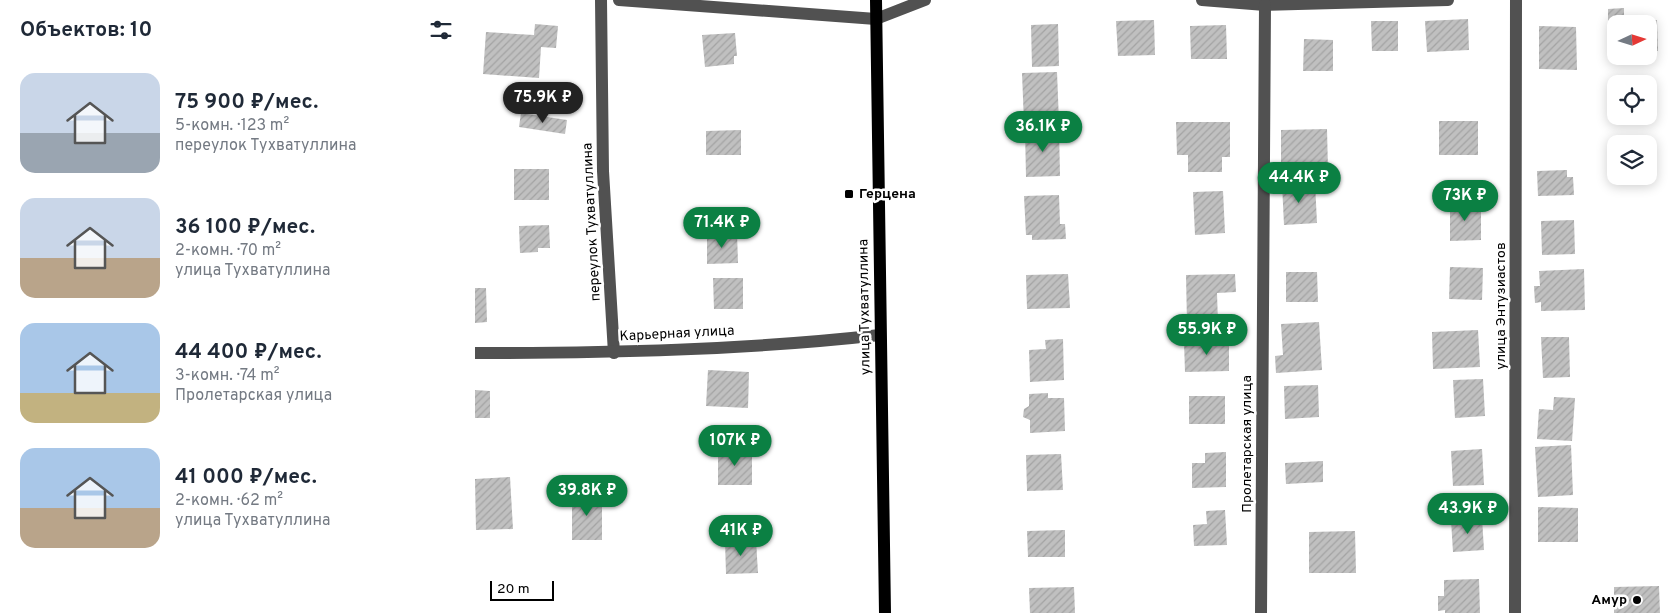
<!DOCTYPE html>
<html lang="ru">
<meta charset="utf-8">
<style>
body{margin:0;font-family:Overpass,sans-serif;background:#f2f2f3;color:#1f2937;height:100vh;display:flex;flex-direction:column;font-size:19px;white-space:nowrap}
*{box-sizing:border-box;margin:0}
p{font-size:16px;color:#747a83}
.icon{flex:none;width:28px;height:28px;fill:none;stroke:currentColor;stroke-width:2;stroke-linecap:round;stroke-linejoin:round}
.map{position:relative;flex:1;overflow:hidden}
.sheet{display:flex;flex-direction:column;background:#fff;width:475px}
.sheet>*{flex:none}
.needle{width:32px;rotate:86deg}
.controls{position:absolute;left:1132px;top:15px;display:grid;gap:10px}
.controls a{display:grid;place-items:center;width:50px;height:50px;border-radius:10px;background:#fff;box-shadow:0 2px 12px #0003;font-size:25px}
.scale{position:absolute;left:15px;bottom:12px;width:64px;box-sizing:border-box;padding-left:5px;border:2px solid #000;border-top:0;font-size:14px;line-height:18px;white-space:nowrap;color:#000;-webkit-text-stroke:4px #fff;paint-order:stroke}
.price{position:absolute;translate:-50% -42px;padding:0 11px;border-radius:18px;background:#0b8043;color:#fff;font-size:16px;line-height:32px;filter:drop-shadow(0 1px 2px #0008)}
.price::after{content:'';position:absolute;left:50%;top:30px;width:15px;height:11px;margin-left:-8px;background:inherit;clip-path:polygon(0 0,100% 0,50% 100%)}
.price.on{background:#222;color:#fff}
ul{padding:0;list-style:none}
li{display:flex;align-items:center;gap:15px;height:125px;padding:0 20px}
li span{display:grid;place-items:center;flex:none;width:140px;height:100px;border-radius:15px;color:#555}
li>.icon{margin-inline-start:auto}
span .icon{width:60px;height:60px;fill:#fffc;stroke-width:1}
li b{font-size:21px}
h2{display:flex;justify-content:space-between;align-items:center;height:60px;padding:0 20px;font-size:21px}
main{display:flex;flex:1;min-height:0}
.map>svg:first-child{display:block}
</style>
<main>
<section class="sheet">
<h2>Объектов: 10<svg class="icon" aria-label="filters" viewBox="0 0 24 24"><path d="M4 7h16M4 17h16"/><circle cx="9" cy="7" r="2"/><circle cx="15" cy="17" r="2"/></svg></h2>
<ul>
<li><span style="background:linear-gradient(#c9d6e8 60%,#9aa5b1 0)"><svg class="icon" aria-label="home" viewBox="0 0 24 24"><path d="M3 11l9-7 9 7M6 9v11h12V9"/></svg></span><div><b>75 900 ₽/мес.</b><p>5-комн. · 123 m²</p><p>переулок Тухватуллина</p></div></li>
<li><span style="background:linear-gradient(#c9d6e8 60%,#b9a48a 0)"><svg class="icon" aria-label="home" viewBox="0 0 24 24"><path d="M3 11l9-7 9 7M6 9v11h12V9"/></svg></span><div><b>36 100 ₽/мес.</b><p>2-комн. · 70 m²</p><p>улица Тухватуллина</p></div></li>
<li><span style="background:linear-gradient(#a9c7e8 70%,#c2b280 0)"><svg class="icon" aria-label="home" viewBox="0 0 24 24"><path d="M3 11l9-7 9 7M6 9v11h12V9"/></svg></span><div><b>44 400 ₽/мес.</b><p>3-комн. · 74 m²</p><p>Пролетарская улица</p></div></li>
<li><span style="background:linear-gradient(#a9c7e8 60%,#b9a48a 0)"><svg class="icon" aria-label="home" viewBox="0 0 24 24"><path d="M3 11l9-7 9 7M6 9v11h12V9"/></svg></span><div><b>41 000 ₽/мес.</b><p>2-комн. · 62 m²</p><p>улица Тухватуллина</p></div></li>
</ul>
</section>
<div class="map">
<svg width="1198" height="613" viewBox="0 0 1198 613">
<defs>
<pattern id="building-hatch" width="6" height="6" patternUnits="userSpaceOnUse" patternTransform="scale(1.25)"><rect width="6" height="6" fill="#c0c0c0"/><path d="M-1 1l2-2M0 6l6-6M5 7l2-2" fill="none" stroke="#a3a3a3"/></pattern>
</defs>
<rect width="100%" height="100%" fill="#fff"/>
<g fill="url(#building-hatch)">
<polygon points="1149,8 1149,20 1182,20 1183,51 1174,51 1174,24 1141,24 1141,34 1133,34 1133,9"/>
<polygon points="993,19 994,50 952,52 950,21"/>
<polygon points="679,20 680,55 643,56 641,21"/>
<polygon points="896,21 923,21 923,51 897,51"/>
<polygon points="60,24 83,26 81,48 66,47 64,78 8,74 11,32 59,35"/>
<polygon points="583,24 584,66 557,67 556,25"/>
<polygon points="751,25 752,59 716,59 715,26"/>
<polygon points="1064,26 1101,27 1102,70 1064,69"/>
<polygon points="260,33 262,56 259,56 259,64 230,67 227,35"/>
<polygon points="829,39 858,40 858,71 828,71"/>
<polygon points="582,72 584,122 549,123 547,73"/>
<polygon points="46,113 92,120 90,134 44,127"/>
<rect x="964" y="121" width="39" height="34"/>
<polygon points="701,122 755,122 755,157 747,157 747,172 713,172 713,155 702,155"/>
<polygon points="584,129 585,176 551,177 550,130"/>
<polygon points="852,129 853,170 806,171 806,130"/>
<polygon points="266,130 266,155 231,155 231,131"/>
<rect x="39" y="169" width="35" height="31"/>
<polygon points="1092,170 1092,177 1098,177 1099,195 1063,196 1062,171"/>
<polygon points="840,183 842,223 809,225 807,184"/>
<polygon points="748,191 750,233 720,235 718,192"/>
<polygon points="584,195 585,224 590,224 591,239 557,240 557,235 551,235 549,196"/>
<polygon points="975,204 1006,204 1006,240 975,241"/>
<polygon points="1099,220 1100,254 1067,255 1066,221"/>
<polygon points="74,225 75,248 63,248 63,252 45,253 44,226"/>
<polygon points="262,233 263,263 232,264 232,234"/>
<polygon points="975,267 1008,268 1007,300 974,299"/>
<polygon points="1109,269 1110,310 1066,311 1066,302 1060,303 1059,286 1065,286 1064,271"/>
<polygon points="811,272 842,272 843,302 811,302"/>
<polygon points="593,274 595,308 552,309 551,275"/>
<polygon points="760,274 761,292 742,293 743,323 712,324 711,275"/>
<polygon points="238,278 268,278 268,309 239,309"/>
<polygon points="0,288 11,288 12,322 0,323"/>
<polygon points="844,322 847,370 801,373 800,356 808,355 806,324"/>
<polygon points="1003,330 1005,367 958,369 957,332"/>
<polygon points="1066,337 1094,337 1095,377 1068,378"/>
<polygon points="588,339 589,380 555,382 554,350 571,349 570,340"/>
<polygon points="754,341 754,371 710,372 709,342"/>
<polygon points="233,370 274,372 273,408 231,406"/>
<polygon points="1008,379 1010,416 980,418 978,380"/>
<polygon points="843,385 844,417 810,419 809,386"/>
<polygon points="0,390 15,391 15,418 0,418"/>
<polygon points="573,393 573,398 589,398 590,431 555,433 555,420 548,417 549,409 554,406 554,394"/>
<rect x="714" y="396" width="36" height="28"/>
<polygon points="1079,397 1100,398 1097,441 1062,439 1064,409 1078,410"/>
<polygon points="1096,445 1098,495 1063,497 1060,447"/>
<rect x="243" y="448" width="34" height="37"/>
<polygon points="1007,449 1009,485 978,486 976,451"/>
<polygon points="751,452 751,487 717,488 717,463 730,463 730,453"/>
<polygon points="586,454 588,490 552,491 551,455"/>
<polygon points="848,461 848,482 811,484 810,463"/>
<polygon points="35,477 38,529 1,530 0,479"/>
<rect x="97" y="494" width="30" height="46"/>
<polygon points="1063,507 1103,508 1103,542 1063,542"/>
<polygon points="750,510 752,545 719,546 718,525 732,524 731,511"/>
<polygon points="1007,518 1009,550 978,552 976,520"/>
<polygon points="590,530 590,557 553,557 552,531"/>
<polygon points="880,531 881,573 834,573 834,532"/>
<polygon points="281,540 283,573 251,574 250,541"/>
<polygon points="1004,579 1005,613 970,613 970,610 963,611 963,596 969,596 969,580"/>
<polygon points="1184,586 1185,613 1139,613 1139,587"/>
<polygon points="599,587 600,613 555,613 554,588"/>
</g>
<g fill="none" stroke-linecap="round" stroke-linejoin="round">
<g stroke="#515151" stroke-width="12">
<polyline points="126,0 128,171 139,353"/>
<polyline points="144,0 401,19 450,0"/>
<polyline points="727,0 790,5 973,0"/>
<path d="M 0,353 C 135,353 271,350 405,335"/>
<polyline points="786,613 790,5"/>
<polyline points="1040,613 1041,0"/>
</g>
<polyline stroke="#000" stroke-width="12" points="401,0 410,613"/>
</g>
<g fill="#000" stroke="#fff" stroke-width="2">
<rect x="369" y="189" width="10" height="10" rx="2.5"/>
<circle cx="1162" cy="600" r="5"/>
</g>
<g text-anchor="middle" dominant-baseline="central" stroke-width="5" stroke-linejoin="round" paint-order="stroke">
<g font-size="14" font-weight="bold" fill="#000" stroke="#fff" text-anchor="start">
<text x="384" y="194">Герцена</text>
<text x="1152" y="600" text-anchor="end">Амур</text>
</g>
<g font-size="14" fill="#000" stroke="#fff">
<text transform="translate(117 222) rotate(-93)">переулок Тухватуллина</text>
<text transform="translate(1026 306) rotate(-90)">улица Энтузиастов</text>
<text transform="translate(390 307) rotate(-91)">улица Тухватуллина</text>
<text transform="translate(202 334) rotate(-3)">Карьерная улица</text>
<text transform="translate(772 444) rotate(-90)">Пролетарская улица</text>
</g>
</g>
</svg>
<div class="controls">
<a><svg class="needle" viewBox="-14 -14 28 28"><path d="M0-13l5 13h-10z" fill="#e53935"/><path d="M0 13l5-13h-10z" fill="#747a83"/></svg></a>
<a><svg class="icon" aria-label="locate" viewBox="0 0 24 24"><circle cx="12" cy="12" r="6"/><path d="M12 2v4M12 18v4M2 12h4M18 12h4"/></svg></a>
<a><svg class="icon" aria-label="layers" viewBox="0 0 24 24"><path d="M12 4l9 5-9 5-9-5zM3 14l9 5 9-5"/></svg></a>
</div>
<div class="scale">20 m</div>
<b class="price on" style="left:68px;top:124px">75.9K ₽</b>
<b class="price" style="left:568px;top:153px">36.1K ₽</b>
<b class="price" style="left:824px;top:204px">44.4K ₽</b>
<b class="price" style="left:990px;top:222px">73K ₽</b>
<b class="price" style="left:247px;top:249px">71.4K ₽</b>
<b class="price" style="left:732px;top:356px">55.9K ₽</b>
<b class="price" style="left:260px;top:467px">107K ₽</b>
<b class="price" style="left:112px;top:517px">39.8K ₽</b>
<b class="price" style="left:993px;top:535px">43.9K ₽</b>
<b class="price" style="left:266px;top:557px">41K ₽</b>
</div>
</main>
